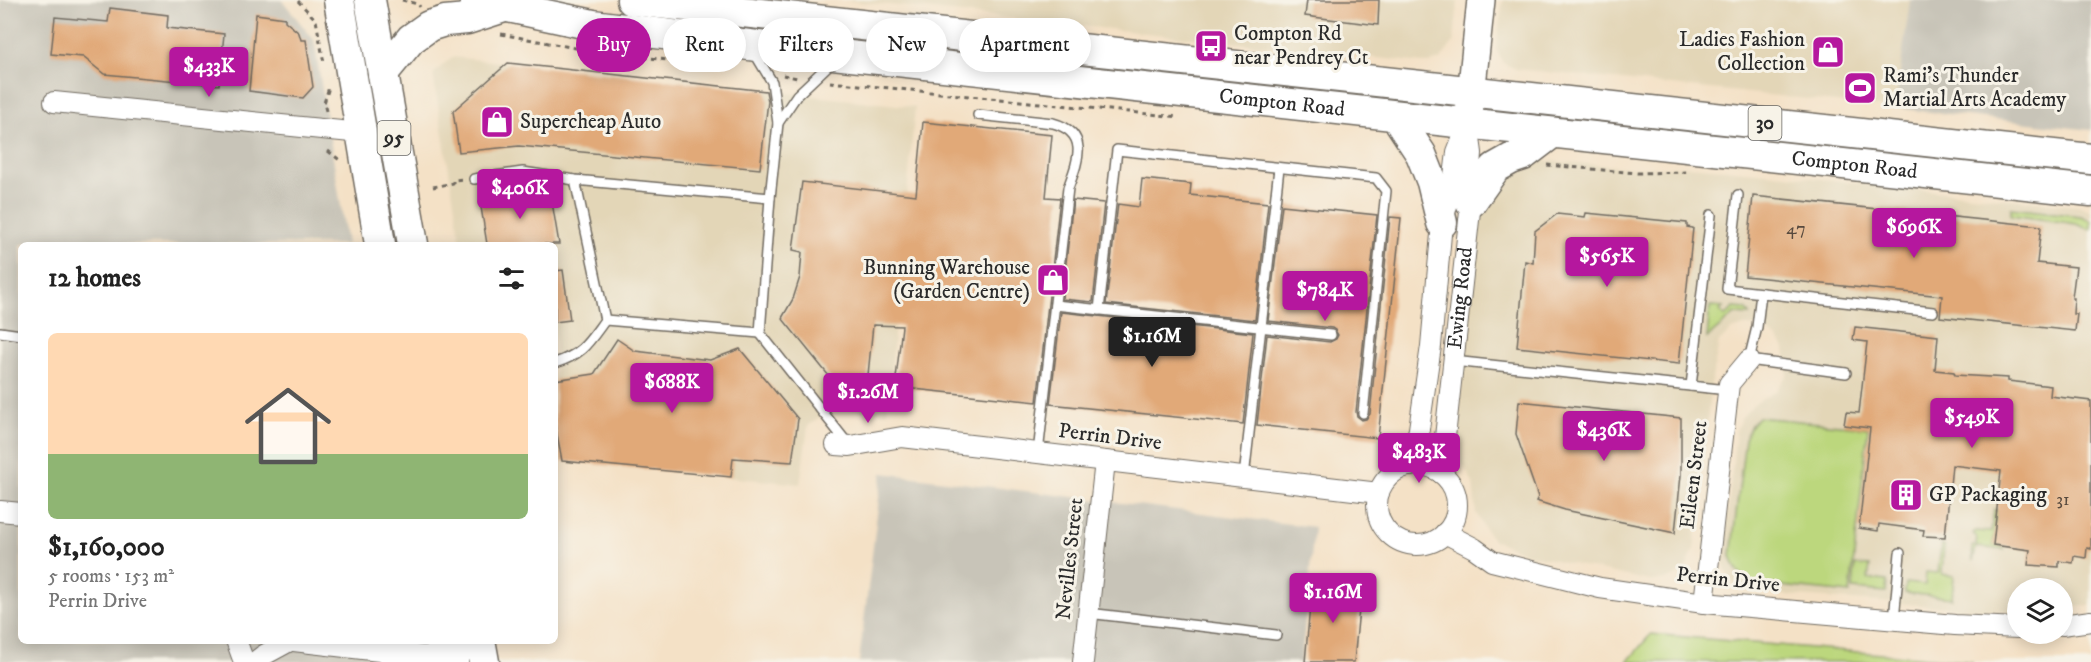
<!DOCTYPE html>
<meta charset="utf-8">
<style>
body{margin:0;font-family:"IM FELL DW Pica",serif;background:#f6f6f6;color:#222;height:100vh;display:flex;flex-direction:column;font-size:22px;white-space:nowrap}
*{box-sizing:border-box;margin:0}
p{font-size:20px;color:#767676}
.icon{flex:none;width:33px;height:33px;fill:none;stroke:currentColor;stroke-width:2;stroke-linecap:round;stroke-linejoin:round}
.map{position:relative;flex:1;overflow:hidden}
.drawer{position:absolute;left:18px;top:242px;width:540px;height:402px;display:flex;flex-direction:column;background:#fff;border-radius:9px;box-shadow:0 3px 15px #0003}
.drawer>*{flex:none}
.banner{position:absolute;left:576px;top:18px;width:570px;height:54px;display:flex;gap:12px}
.tools{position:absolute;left:2007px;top:578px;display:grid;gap:12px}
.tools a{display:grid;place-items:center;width:66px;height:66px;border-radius:50%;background:#fff;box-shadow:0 3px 15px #0003;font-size:30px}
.price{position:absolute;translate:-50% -51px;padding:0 14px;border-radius:6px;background:#b5179e;color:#fff;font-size:20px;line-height:39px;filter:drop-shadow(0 2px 3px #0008)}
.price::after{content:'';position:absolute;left:50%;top:36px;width:18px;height:14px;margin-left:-9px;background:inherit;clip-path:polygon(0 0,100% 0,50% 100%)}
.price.current{background:#222;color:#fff}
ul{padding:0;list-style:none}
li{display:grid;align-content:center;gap:12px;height:318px;padding:0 30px}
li+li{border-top:2px solid #e0e0e0}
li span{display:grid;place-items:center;height:186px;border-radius:9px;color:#555}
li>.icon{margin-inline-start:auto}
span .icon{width:108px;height:108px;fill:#fffc;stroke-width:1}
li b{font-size:26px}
h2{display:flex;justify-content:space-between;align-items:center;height:72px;padding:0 30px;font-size:26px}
.pill{padding:0 21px;border-radius:27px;background:#fff;box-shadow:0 3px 15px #0003;font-size:21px;line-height:54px}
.pill.current{background:#b5179e;color:#fff}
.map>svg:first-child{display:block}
</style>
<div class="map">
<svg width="2091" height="662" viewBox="0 0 2091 662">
<rect width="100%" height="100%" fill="#f7f3e8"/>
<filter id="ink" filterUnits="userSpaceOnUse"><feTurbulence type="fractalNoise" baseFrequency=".0167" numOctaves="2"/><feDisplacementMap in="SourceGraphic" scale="12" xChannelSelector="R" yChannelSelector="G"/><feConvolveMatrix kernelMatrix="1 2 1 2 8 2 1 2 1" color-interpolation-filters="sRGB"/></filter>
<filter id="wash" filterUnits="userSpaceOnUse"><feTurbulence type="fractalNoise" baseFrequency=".008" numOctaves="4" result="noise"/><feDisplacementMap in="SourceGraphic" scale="24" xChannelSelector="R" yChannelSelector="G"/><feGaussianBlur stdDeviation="1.35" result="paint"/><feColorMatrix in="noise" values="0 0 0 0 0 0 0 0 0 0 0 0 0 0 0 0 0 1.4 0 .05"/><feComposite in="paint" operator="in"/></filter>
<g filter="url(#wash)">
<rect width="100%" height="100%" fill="#f4e1c6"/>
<g fill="#e3d6b7">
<polygon points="843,0 1458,0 1454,41 1441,59 1430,63 1423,63"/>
<polygon points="1503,0 1910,0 1895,108 1516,69 1503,63 1496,49"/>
<polygon points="452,57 915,107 887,413 833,407 808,426 800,484 555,460 555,244 461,244 433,74"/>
<polygon points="1538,160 1636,168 1688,166 1756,172 2083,207 2091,211 2091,605 2063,609 2062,588 2018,588 2017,612 1757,593 1746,591 1736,586 1729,578 1723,562 1736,431 1741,418 1753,405 1776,391 1787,375 1787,360 1785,349 1778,339 1764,329 1754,326 1744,326 1732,330 1719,342 1711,383 1694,549 1687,566 1675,576 1665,580 1650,581 1528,554 1494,540 1486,531 1476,513 1473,483 1460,460 1457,444 1465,344 1481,201 1484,191"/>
</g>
<g fill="#c8c4b8">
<polygon points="0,0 282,0 314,40 347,244 21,244 21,640 412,641 416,662 0,662"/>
<polygon points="1910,0 2091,0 2091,130 1895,108"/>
<polygon points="882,473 1314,527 1301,662 859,662"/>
</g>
<g fill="#bcd77d" stroke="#748154" stroke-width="1.5">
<polygon points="2011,208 2081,216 2091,221 2091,230 2076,224 2011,215"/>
<polygon points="1710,306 1723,307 1720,311 1725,316 1734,308 1746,309 1750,315 1735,314 1707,338"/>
<path d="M 1758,417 L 1868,428 L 1850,593 L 1750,583 C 1739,576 1735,569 1731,556 L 1745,439 L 1751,425 Z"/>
<polygon points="1994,509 1997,510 1993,545 2003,547 2004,550 1976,547 1973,561 1972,546 1976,546 1977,536 1973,533 1976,531 1991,532"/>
<polygon points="1941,544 1944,545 1942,574 1954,576 1952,598 1905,593 1906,583 1925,585 1926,572 1938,573"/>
<polygon points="1855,565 1870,566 1868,579 1887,581 1886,592 1853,589"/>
<polygon points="1651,634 1973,662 1627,662"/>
</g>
<g id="blocks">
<g fill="#e1a978">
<polygon points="1307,0 1379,0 1378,25 1305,16"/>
<polygon points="110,8 168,15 167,28 224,34 219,85 104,74 83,57 51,54 55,17 108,22"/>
<polygon points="256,14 285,18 285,21 299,33 301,40 306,40 313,87 303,98 249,91"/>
<polygon points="508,63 766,91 768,101 760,169 519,146 459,152 453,111"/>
<polygon points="923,122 1052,135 1046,197 1060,198 1037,402 895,387 902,326 873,325 866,395 842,392 782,318 793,299 800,277 802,252 793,250 802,182 916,195"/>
<polygon points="1142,179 1191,184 1190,195 1268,203 1255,320 1106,304 1118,204 1139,207"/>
<polygon points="550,190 559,244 487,244 480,201"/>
<polygon points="1753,196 2041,226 2037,263 2076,267 2072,298 2074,298 2073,314 2077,314 2075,331 1940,317 1942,296 1745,276"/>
<polygon points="1073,200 1104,203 1093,302 1062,299"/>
<polygon points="1282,205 1377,215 1356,412 1357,416 1362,420 1366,419 1370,414 1390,217 1401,218 1378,438 1257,425 1267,335 1330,342 1336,339 1338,335 1335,330 1332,328 1268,321"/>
<polygon points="1586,213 1687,223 1687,227 1693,228 1679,364 1517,347 1525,261 1533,263 1535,231 1557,214 1585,217"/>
<polygon points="563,270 570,320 555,322 555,271"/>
<polygon points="1061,312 1253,333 1243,424 1050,404"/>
<polygon points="1855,327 1938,336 1935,370 1954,372 1955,375 2008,378 2008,381 2051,386 2050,396 2091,401 2091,549 2087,548 2086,558 2074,556 2073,563 2059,561 2059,567 2028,565 2030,550 1993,545 2001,471 1952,465 1945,537 1923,536 1924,530 1879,524 1878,531 1859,528 1870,428 1844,425 1846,412 1859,413 1867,342 1853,340"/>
<polygon points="617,339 635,351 710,360 740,349 798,419 792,462 733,458 731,477 562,461 555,423 555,380 594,374"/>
<polygon points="1519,401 1681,418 1681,475 1675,533 1565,510 1536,501 1538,497 1516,434"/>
<polygon points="1312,584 1361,588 1354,662 1305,662"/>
</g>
</g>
</g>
<g filter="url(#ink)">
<use href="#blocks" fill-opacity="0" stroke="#716b61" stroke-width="1.5"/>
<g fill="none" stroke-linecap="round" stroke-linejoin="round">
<defs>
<g id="lane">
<path d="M 978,115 L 1053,123 C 1090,133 1078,161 1068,188 L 1038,453"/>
<polyline points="778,123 797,95 834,60"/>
<polyline points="474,179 523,172 575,180 770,198"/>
<polyline points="1738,195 1727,289 1933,312"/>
<polyline points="1761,293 1757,327 1749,360 1846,373"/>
<polyline points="1055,305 1331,335"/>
<polyline points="1099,310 1117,150 1376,178 1386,191 1363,413"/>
<polyline points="605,320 760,333 770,198 778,123 772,82 754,52"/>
<polyline points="0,332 21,335"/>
<polyline points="760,333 848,444"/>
<polyline points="1453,361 1728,390"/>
<path d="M 555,363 C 583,354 588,343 605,320 L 575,180"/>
<polyline points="1691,386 1711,215"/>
<polyline points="1244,477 1279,168"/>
<polyline points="1088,613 1276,635"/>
<polyline points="1894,620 1900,553"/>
</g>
<g id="street">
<polyline points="54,102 361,133"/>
<polyline points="836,445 850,446 902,437 1379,493"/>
<circle cx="1417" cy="505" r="40"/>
<polyline points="1410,466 1419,429 1431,346 1442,223 1453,185 1457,152 1468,124"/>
<path id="s1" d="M 1441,473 L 1471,202 L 1470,184 L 1472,153 L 1468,124"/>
<polyline points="0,511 21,513"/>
<polyline points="1445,533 1474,548 1492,561 1600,588 1704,603 1955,625 2018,628"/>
<polyline points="1704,603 1729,384 1749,360"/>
<polyline points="2062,625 2091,621"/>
<polyline points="236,640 244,662"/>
<polyline points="285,640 423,656 463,652"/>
<polyline points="255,662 264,655 288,642"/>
<polyline points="1083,662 1105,461"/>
</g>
<polyline id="secondary" points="1469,114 1481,0"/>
<g id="primary">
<polyline points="339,0 380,244"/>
<polyline points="370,0 413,244"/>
<path id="s2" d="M 475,0 L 593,25 L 749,45 L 2091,191"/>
<polyline points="632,0 2091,159"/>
<polyline points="383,73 411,39 429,26 445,21 467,19 504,7"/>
<polyline points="1396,116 1421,154 1432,182 1442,223"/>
<polyline points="1471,202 1495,168 1511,159 1523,155 1552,133"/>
<polyline points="449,640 453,662"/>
<polyline points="480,640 484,662"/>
</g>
</defs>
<use href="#lane" stroke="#716b61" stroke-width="12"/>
<use href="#street" stroke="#716b61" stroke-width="22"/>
<use href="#secondary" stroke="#716b61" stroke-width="30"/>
<use href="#primary" stroke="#716b61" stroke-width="33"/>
<g stroke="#716b61" stroke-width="3" stroke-dasharray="4.5 4.5" stroke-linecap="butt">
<polyline points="402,0 418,4 420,7"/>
<polyline points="298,1 316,20 324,63"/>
<polyline points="501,34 602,53 696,63"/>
<polyline points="783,75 797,78"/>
<polyline points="830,82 1179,117"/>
<polyline points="326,111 324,103 329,87"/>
<polyline points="328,151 341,161"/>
<polyline points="1547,165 1637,173 1690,172"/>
<polyline points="433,187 453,183 453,180 464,179"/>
</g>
<use href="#lane" stroke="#fff" stroke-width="9"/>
<use href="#street" stroke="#fff" stroke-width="20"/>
<use href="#secondary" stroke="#fff" stroke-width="27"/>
<use href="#primary" stroke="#fff" stroke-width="30"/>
</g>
</g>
<defs>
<symbol id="bus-square" viewBox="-11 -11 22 22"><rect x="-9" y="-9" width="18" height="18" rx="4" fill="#b5179e" stroke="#f7f3e8"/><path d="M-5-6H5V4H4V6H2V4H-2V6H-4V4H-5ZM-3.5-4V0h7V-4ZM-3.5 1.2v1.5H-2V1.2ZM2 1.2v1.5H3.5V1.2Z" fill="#fff"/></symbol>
<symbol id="shop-square" viewBox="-11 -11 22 22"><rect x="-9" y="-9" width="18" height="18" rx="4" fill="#b5179e" stroke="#f7f3e8"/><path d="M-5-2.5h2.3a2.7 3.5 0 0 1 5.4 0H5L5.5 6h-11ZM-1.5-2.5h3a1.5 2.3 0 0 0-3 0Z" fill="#fff"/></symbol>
<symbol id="stadium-square" viewBox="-11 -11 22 22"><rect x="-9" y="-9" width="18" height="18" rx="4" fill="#b5179e" stroke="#f7f3e8"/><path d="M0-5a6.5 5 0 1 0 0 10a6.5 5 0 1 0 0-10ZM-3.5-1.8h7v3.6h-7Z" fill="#fff"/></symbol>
<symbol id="building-square" viewBox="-11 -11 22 22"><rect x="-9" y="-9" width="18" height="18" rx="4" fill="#b5179e" stroke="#f7f3e8"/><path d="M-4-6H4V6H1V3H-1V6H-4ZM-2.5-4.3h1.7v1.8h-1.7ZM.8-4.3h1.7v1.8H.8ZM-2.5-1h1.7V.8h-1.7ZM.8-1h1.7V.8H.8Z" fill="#fff"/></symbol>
</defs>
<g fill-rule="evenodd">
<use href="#bus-square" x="1192" y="27" width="38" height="38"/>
<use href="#shop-square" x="1809" y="33" width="38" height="38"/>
<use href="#stadium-square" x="1841" y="69" width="38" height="38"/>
<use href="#shop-square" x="478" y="103" width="38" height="38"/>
<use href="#shop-square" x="1034" y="261" width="38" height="38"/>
<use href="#building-square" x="1887" y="476" width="38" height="38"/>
</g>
<g text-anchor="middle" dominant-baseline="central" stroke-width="6" stroke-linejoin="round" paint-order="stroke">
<g font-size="18" fill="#584a3e">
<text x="1796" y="229">47</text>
<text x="2063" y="500">31</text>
</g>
<g fill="#f7f3e8" stroke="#686764" stroke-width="1.5">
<rect x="1748.5" y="106" width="33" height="34" rx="4.5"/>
<rect x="377.5" y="121" width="33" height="34" rx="4.5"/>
</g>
<g font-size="20" font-weight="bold" fill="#2b2b2b">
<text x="1765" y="123">30</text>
<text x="394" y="138">95</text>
</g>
<g font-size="21" fill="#2b2b2b" stroke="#f7f3e8" text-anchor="start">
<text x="1234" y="34">Compton Rd<tspan x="1234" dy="24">near Pendrey Ct</tspan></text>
<text x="1805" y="40" text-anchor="end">Ladies Fashion<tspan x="1805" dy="24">Collection</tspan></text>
<text x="1883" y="76">Rami's Thunder<tspan x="1883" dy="24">Martial Arts Academy</tspan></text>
<text x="520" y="122">Supercheap Auto</text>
<text x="1030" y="268" text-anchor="end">Bunning Warehouse<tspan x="1030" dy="24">(Garden Centre)</tspan></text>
<text x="1929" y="495">GP Packaging</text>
</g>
<g font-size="21" fill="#2b2b2b" stroke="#f7f3e8">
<text stroke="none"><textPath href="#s2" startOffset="814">Compton Road</textPath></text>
<text stroke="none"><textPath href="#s2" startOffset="1390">Compton Road</textPath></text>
<text stroke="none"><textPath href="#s1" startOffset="176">Ewing Road</textPath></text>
<text transform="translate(1110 437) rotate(7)">Perrin Drive</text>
<text transform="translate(1694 475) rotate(-83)">Eileen Street</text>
<text transform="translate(1070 559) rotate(-84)">Nevilles Street</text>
<text transform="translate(1728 580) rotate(6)">Perrin Drive</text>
</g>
</g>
</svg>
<div class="tools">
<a><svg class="icon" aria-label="layers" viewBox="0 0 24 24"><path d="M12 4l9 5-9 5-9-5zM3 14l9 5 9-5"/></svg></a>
</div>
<b class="price" style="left:209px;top:98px">$433K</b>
<b class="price" style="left:520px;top:220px">$406K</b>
<b class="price" style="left:1914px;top:259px">$696K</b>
<b class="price" style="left:1607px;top:288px">$565K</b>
<b class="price" style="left:1325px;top:322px">$784K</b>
<b class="price current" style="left:1152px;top:368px">$1.16M</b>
<b class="price" style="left:672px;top:414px">$688K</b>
<b class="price" style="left:868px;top:424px">$1.26M</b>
<b class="price" style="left:1972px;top:449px">$549K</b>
<b class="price" style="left:1604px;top:462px">$436K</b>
<b class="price" style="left:1419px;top:484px">$483K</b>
<b class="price" style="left:1333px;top:624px">$1.16M</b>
<div class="banner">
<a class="pill current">Buy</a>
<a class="pill">Rent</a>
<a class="pill">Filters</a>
<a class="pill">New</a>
<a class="pill">Apartment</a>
</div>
<section class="drawer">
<h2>12 homes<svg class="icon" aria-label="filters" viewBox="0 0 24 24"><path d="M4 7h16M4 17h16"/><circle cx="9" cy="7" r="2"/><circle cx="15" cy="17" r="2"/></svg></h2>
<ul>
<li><span style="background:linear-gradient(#ffd9b3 65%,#8fb573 0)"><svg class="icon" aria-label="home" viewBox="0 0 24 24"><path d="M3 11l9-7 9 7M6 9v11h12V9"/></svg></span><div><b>$1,160,000</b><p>5 rooms · 153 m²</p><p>Perrin Drive</p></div></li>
</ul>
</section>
</div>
